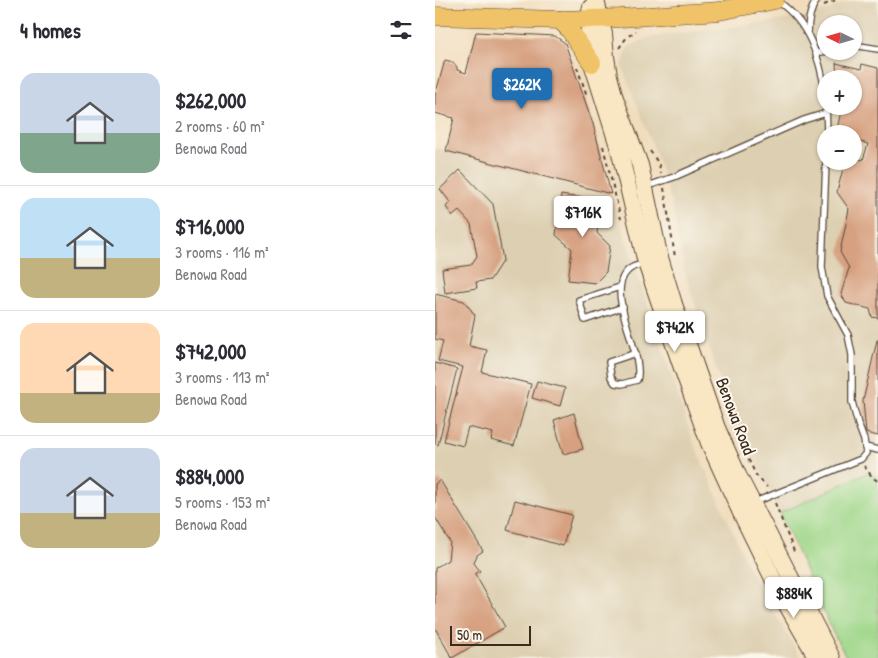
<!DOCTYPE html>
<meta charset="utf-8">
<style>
body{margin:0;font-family:"Patrick Hand",sans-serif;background:#f2f2f3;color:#2b2b33;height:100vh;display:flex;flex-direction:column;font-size:19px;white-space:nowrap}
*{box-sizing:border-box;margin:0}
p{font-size:16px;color:#7c7c81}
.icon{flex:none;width:28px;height:28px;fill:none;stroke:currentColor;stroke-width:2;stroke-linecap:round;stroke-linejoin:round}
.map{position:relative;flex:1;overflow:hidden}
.side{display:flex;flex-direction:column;background:#fff;width:435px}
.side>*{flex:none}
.needle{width:32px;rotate:275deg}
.fabs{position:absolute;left:382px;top:15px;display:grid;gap:10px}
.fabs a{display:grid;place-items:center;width:45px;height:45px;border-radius:50%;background:#fff;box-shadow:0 1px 4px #0004;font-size:25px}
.scale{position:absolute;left:15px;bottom:12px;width:81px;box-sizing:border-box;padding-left:5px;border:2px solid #3b2a1e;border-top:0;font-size:14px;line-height:18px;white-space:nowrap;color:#3b2a1e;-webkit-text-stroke:4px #fbf7ec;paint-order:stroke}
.price{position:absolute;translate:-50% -42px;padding:0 11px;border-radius:5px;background:#fff;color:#222;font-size:16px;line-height:32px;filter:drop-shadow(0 1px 2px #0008)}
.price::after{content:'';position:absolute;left:50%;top:30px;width:15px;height:11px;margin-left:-8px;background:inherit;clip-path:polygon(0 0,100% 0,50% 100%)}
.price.current{background:#1f6fb2;color:#fff}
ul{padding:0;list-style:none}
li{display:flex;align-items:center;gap:15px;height:125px;padding:0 20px}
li+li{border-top:1px solid #e1e1e2}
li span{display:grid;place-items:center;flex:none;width:140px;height:100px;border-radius:15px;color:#555}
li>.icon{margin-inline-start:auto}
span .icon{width:60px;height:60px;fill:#fffc;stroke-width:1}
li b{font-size:21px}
h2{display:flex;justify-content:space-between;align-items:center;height:60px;padding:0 20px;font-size:21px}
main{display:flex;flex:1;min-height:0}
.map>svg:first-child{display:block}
</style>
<main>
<section class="side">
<h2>4 homes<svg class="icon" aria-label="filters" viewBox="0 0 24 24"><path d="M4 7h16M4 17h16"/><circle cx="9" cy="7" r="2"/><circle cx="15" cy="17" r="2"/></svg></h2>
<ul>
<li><span style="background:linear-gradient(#c9d6e8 60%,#7fa58c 0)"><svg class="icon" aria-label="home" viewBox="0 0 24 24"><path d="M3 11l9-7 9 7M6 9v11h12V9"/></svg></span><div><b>$262,000</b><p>2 rooms · 60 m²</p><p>Benowa Road</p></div></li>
<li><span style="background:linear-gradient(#bfe0f5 60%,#c2b280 0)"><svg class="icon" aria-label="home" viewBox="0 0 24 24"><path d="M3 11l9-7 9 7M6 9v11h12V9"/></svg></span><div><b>$716,000</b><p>3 rooms · 116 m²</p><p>Benowa Road</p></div></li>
<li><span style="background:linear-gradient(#ffd9b3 70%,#c2b280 0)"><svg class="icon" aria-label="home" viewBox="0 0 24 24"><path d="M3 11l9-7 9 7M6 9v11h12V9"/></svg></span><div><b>$742,000</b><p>3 rooms · 113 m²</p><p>Benowa Road</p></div></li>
<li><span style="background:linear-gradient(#c9d6e8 65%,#c2b280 0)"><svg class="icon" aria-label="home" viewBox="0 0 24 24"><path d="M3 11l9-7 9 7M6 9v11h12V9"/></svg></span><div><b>$884,000</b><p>5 rooms · 153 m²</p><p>Benowa Road</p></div></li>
</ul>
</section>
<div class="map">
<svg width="443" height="658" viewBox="0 0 443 658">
<rect width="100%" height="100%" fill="#fbf7ec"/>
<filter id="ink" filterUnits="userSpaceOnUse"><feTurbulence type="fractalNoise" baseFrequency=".02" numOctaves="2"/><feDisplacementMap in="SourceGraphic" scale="10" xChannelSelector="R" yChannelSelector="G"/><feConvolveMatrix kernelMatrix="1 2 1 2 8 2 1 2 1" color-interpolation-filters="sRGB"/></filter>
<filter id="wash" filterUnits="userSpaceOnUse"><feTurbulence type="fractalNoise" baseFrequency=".0096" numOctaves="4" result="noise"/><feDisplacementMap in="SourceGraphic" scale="20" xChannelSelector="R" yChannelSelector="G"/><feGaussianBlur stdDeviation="1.12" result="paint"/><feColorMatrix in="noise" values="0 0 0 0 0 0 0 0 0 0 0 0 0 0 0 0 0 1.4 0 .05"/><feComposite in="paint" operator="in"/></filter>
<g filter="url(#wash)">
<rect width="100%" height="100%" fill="#f1ddbd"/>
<g fill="#ddcfb1" fill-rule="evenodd">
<path d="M 420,0 L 443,0 L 443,477 L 432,473 L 345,513 L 299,416 L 281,369 L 250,273 L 236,201 L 222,157 L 187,66 L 193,47 L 215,37 L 372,17 ZM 391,24 L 419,24 L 419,51 L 391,51 ZM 391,79 L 419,79 L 419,106 L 391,106 ZM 391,134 L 419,134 L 419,161 L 391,161 Z"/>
<polygon points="0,148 176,194 258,441 315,571 366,658 0,658"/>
</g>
<polygon fill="#9dd688" stroke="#6c8053" points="432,473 443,477 443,658 412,658 398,633 345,513"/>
<g id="blocks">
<g fill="#d7a181">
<polygon points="41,32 120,36 130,43 158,124 176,194 11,151 19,118 0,113 0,96 10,60 18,62 22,67 22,70 31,73"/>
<polygon points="401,63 426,69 427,64 443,68 443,318 437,317 435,309 411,303 406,294 414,268 405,252 414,209 402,192 409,165 414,161 419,161 419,158 428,160 433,144 419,140 419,134 401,134 406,111 405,106 419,106 419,79 402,79"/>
<polygon points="25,170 58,204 68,260 55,280 41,282 42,288 10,293 7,269 36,265 42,256 36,224 24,211 18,216 11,207 15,202 5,189"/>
<polygon points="126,195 166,201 162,233 175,246 171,272 160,283 133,280 137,249 121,235"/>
<polygon points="0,294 29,301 40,315 34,346 52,350 47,372 96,384 79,446 56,440 58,433 33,427 28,446 9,441 28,367 3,361 8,341 0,339"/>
<polygon points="442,340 443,340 443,436 431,433 428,401"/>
<polygon points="0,363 22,369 3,445 0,444"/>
<polygon points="102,381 130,388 125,406 97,398"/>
<polygon points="139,413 148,449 128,454 119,420"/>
<polygon points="5,480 48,551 42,555 39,563 45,571 40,574 70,627 17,658 0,628 0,568 13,560 15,542 0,517 0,484"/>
<polygon points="80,500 137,515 128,546 72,530"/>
</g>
</g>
</g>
<g filter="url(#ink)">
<use href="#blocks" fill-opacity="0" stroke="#564536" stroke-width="1"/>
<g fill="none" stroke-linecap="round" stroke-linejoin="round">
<defs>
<g id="lane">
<path d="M 341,0 C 375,22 385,59 391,96"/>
<path d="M 373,34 C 373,22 375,9 382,0"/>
<polyline points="419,45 443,49"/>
<polyline points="381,53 391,51"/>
<polyline points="391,100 392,134"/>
<polyline points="210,187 239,177 369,120 391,113"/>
<polyline points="185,287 144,300 150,320 188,307"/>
<path d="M 201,353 L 174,362 L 176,377 L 180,383 L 187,384 L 202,380 C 211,353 163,285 198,267 C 201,265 206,265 209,264"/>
<polyline points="430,447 443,450"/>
<polyline points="320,502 426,459 431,453 429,440 423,424 417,402 417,355 413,335 392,296 387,267 391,161"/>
</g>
<g id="secondary">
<polyline points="161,0 169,34 171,57 174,76 180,98 205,165 224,254 239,304 282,428 303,475 397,658"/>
<polyline points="156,7 153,19 157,63 184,149 211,263 246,365 274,443 306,513 344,591 382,658"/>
</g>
<g id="primary">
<polyline points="0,16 125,20 185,18 284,11 340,0"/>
<polyline points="125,20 134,29 157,63"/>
</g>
</defs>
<use href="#lane" stroke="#564536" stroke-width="8"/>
<use href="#secondary" stroke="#564536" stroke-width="18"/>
<use href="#primary" stroke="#564536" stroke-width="19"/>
<g stroke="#564536" stroke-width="2" stroke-dasharray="4 4" stroke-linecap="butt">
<polyline points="389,5 401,0"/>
<polyline points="184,48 192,37 201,31"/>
<polyline points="142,67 152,96"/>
<polyline points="168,146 186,219"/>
<polyline points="215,151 224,164 226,174"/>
<polyline points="229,188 240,257"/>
<polyline points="303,438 321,475 332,487"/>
<polyline points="429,466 438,478 443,481"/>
<polyline points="340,503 360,554"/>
</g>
<use href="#lane" stroke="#fff" stroke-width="5.5"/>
<use href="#secondary" stroke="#f9e7c3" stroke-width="16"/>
<use href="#primary" stroke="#f1c369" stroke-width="18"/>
</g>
</g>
<g text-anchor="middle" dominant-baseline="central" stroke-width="4" stroke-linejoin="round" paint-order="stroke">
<g font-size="18" fill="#3b2a1e" stroke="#fbf7ec">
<text transform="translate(301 416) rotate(69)">Benowa Road</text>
</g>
</g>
</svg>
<div class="fabs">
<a><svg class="needle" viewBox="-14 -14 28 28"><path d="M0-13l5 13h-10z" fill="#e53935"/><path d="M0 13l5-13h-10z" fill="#7c7c81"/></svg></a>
<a>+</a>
<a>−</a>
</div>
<div class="scale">50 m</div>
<b class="price current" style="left:87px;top:110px">$262K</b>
<b class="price" style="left:148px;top:238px">$716K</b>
<b class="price" style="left:240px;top:353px">$742K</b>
<b class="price" style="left:359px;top:619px">$884K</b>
</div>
</main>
